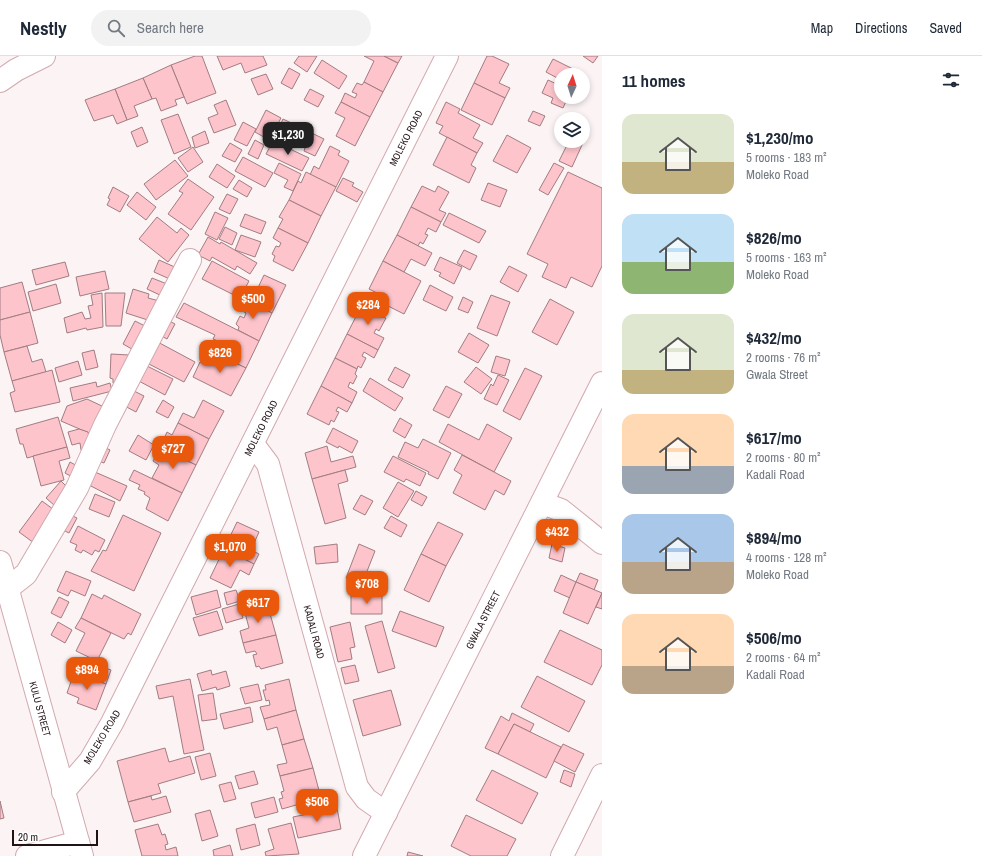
<!DOCTYPE html>
<meta charset="utf-8">
<style>
body{margin:0;font-family:"Archivo Narrow",sans-serif;background:#f2f2f3;color:#1f2937;height:100vh;display:flex;flex-direction:column;font-size:15px;white-space:nowrap}
*{box-sizing:border-box;margin:0}
p{font-size:13px;color:#747a83}
.icon{flex:none;width:22px;height:22px;fill:none;stroke:currentColor;stroke-width:2;stroke-linecap:round;stroke-linejoin:round}
.map{position:relative;flex:1;overflow:hidden}
.drawer{display:flex;flex-direction:column;background:#fff;width:380px}
.drawer>*{flex:none}
.needle{width:26px;rotate:4deg}
.controls{position:absolute;left:554px;top:12px;display:grid;gap:8px}
.controls a{display:grid;place-items:center;width:36px;height:36px;border-radius:50%;background:#fff;box-shadow:0 2px 6px #0003;font-size:20px}
.scale{position:absolute;left:12px;bottom:10px;width:86px;box-sizing:border-box;padding-left:4px;border:2px solid #211315;border-top:0;font-size:11px;line-height:14px;white-space:nowrap;color:#211315;-webkit-text-stroke:3px #fff;paint-order:stroke}
.price{position:absolute;translate:-50% -34px;padding:0 9px;border-radius:8px;background:#ea580c;color:#fff;font-size:13px;line-height:26px;filter:drop-shadow(0 1px 2px #0008)}
.price::after{content:'';position:absolute;left:50%;top:24px;width:12px;height:9px;margin-left:-6px;background:inherit;clip-path:polygon(0 0,100% 0,50% 100%)}
.price.active{background:#222;color:#fff}
ul{padding:0;list-style:none}
li{display:flex;align-items:center;gap:12px;height:100px;padding:0 20px}
li span{display:grid;place-items:center;flex:none;width:112px;height:80px;border-radius:12px;color:#555}
li>.icon{margin-inline-start:auto}
span .icon{width:48px;height:48px;fill:#fffc;stroke-width:1}
li b{font-size:17px}
h2{display:flex;justify-content:space-between;align-items:center;height:48px;padding:0 20px;font-size:17px}
header{display:flex;align-items:center;gap:24px;box-sizing:border-box;height:56px;padding:0 20px;background:#fff;border-bottom:1px solid #e0e1e3}
header strong{font-size:19px}
nav{display:flex;gap:22px;margin-inline-start:auto;font-size:14px}
.search{width:280px;height:36px;background:#f2f2f3;display:flex;align-items:center;gap:10px;box-sizing:border-box;padding:0 14px;border-radius:22px;color:#747a83;font-size:15px}
main{display:flex;flex:1;min-height:0}
.map>svg:first-child{display:block}
</style>
<header>
<strong>Nestly</strong>
<div class="search"><svg class="icon" aria-label="search" viewBox="0 0 24 24"><circle cx="10" cy="10" r="6"/><path d="M15 15l6 6"/></svg>Search here</div>
<nav><a>Map</a><a>Directions</a><a>Saved</a></nav>
</header>
<main>
<div class="map">
<svg width="602" height="800" viewBox="0 0 602 800">
<rect width="100%" height="100%" fill="#fbf3f4"/>
<g fill="#fdc4cc" stroke="#a27c81">
<polygon points="195,0 202,0 216,37 187,48 171,9"/>
<polygon points="217,0 263,0 267,9 245,17 241,7 223,14"/>
<polygon points="299,0 317,0 307,16 294,7"/>
<polygon points="364,0 384,0 398,7 383,36 364,26 374,5"/>
<polygon points="384,0 402,0 398,7"/>
<polygon points="487,0 492,0 509,8 499,27 510,32 505,42 474,27"/>
<polygon points="583,0 598,0 593,7"/>
<polygon points="553,3 573,13 570,19 561,19 561,24 546,16"/>
<polygon points="322,4 347,20 339,33 314,17"/>
<polygon points="171,9 184,41 175,44 177,49 161,55 156,42 152,43 143,22"/>
<polygon points="289,12 300,18 292,33 281,27"/>
<polygon points="266,18 273,33 258,39 251,23"/>
<polygon points="143,22 152,43 134,50 138,60 127,64 115,33"/>
<polygon points="548,24 559,29 556,34 561,36 561,41 568,41 563,52 551,47 553,42 542,37"/>
<polygon points="364,26 383,36 370,61 341,46 345,37 355,42 357,38 352,36 357,27 362,29"/>
<polygon points="474,27 505,42 492,69 461,54"/>
<polygon points="115,33 127,64 117,68 113,59 94,65 85,44"/>
<polygon points="310,33 324,40 318,51 304,44"/>
<polygon points="226,44 236,69 214,77 208,62 218,58 214,49"/>
<polygon points="341,46 370,61 355,90 336,80 345,62 335,57"/>
<polygon points="446,46 460,53 458,57 480,69 473,82 483,87 477,97 439,77 443,70 436,67"/>
<polygon points="266,54 281,62 269,84 255,76"/>
<polygon points="533,55 545,60 540,70 528,65"/>
<polygon points="178,58 191,91 174,98 161,64"/>
<polygon points="283,63 324,83 315,100 304,95 305,92 275,80"/>
<polygon points="243,66 256,73 247,90 234,84"/>
<polygon points="142,71 148,86 137,91 131,76"/>
<polygon points="205,75 209,87 195,92 192,81"/>
<polygon points="583,76 587,78 572,111 559,105 569,85 583,85"/>
<polygon points="507,79 531,92 517,117 493,105"/>
<polygon points="447,81 477,97 471,109 476,112 469,127 433,109"/>
<polygon points="255,84 264,89 258,103 248,98"/>
<polygon points="273,85 309,102 302,115 266,98"/>
<polygon points="230,87 242,94 235,106 222,100"/>
<polygon points="330,90 340,95 338,99 349,105 336,131 310,119 314,110 319,113"/>
<polygon points="193,91 203,106 188,116 178,102"/>
<polygon points="243,101 273,117 265,131 235,115"/>
<polygon points="175,104 188,120 156,144 144,128"/>
<polygon points="279,107 301,118 293,135 284,131 288,124 274,117"/>
<polygon points="554,107 564,112 548,139 539,134"/>
<polygon points="217,108 235,120 227,132 209,121"/>
<polygon points="306,116 336,131 321,160 289,144 298,125 301,127"/>
<polygon points="568,116 602,132 602,210 592,231 571,221 566,232 542,221 548,208 527,198"/>
<polygon points="343,122 354,127 352,130 363,136 357,146 336,135"/>
<polygon points="188,123 214,141 191,174 168,158 183,137 179,135"/>
<polygon points="239,124 252,132 247,141 233,133"/>
<polygon points="488,127 507,134 500,151 481,144"/>
<polygon points="422,130 435,136 438,130 449,136 439,154 446,157 441,166 411,151"/>
<polygon points="113,131 129,140 120,156 107,149 110,143 108,142"/>
<polygon points="137,136 156,151 146,164 127,149"/>
<polygon points="227,138 238,143 230,158 219,153"/>
<polygon points="289,144 321,160 308,187 278,172 283,163 279,161"/>
<polygon points="411,151 441,166 436,176 428,172 425,178 428,179 423,188 420,186 418,190 397,179"/>
<polygon points="215,156 228,162 217,184 205,178"/>
<polygon points="449,157 486,175 479,187 443,169"/>
<polygon points="245,158 266,166 261,178 240,170"/>
<polygon points="157,161 177,177 181,172 189,179 168,206 139,183"/>
<polygon points="225,171 237,177 232,189 219,183"/>
<polygon points="278,172 308,187 293,215 273,205 275,200 272,198 276,190 279,191 281,187 273,182"/>
<polygon points="241,179 261,186 255,201 235,194"/>
<polygon points="397,179 432,197 425,210 411,203 404,216 383,205"/>
<polygon points="208,181 220,188 221,186 257,207 250,218 237,210 235,214 212,201 210,205 198,199"/>
<polygon points="464,194 477,200 470,214 457,207"/>
<polygon points="440,201 462,211 454,228 439,220 441,217 434,214"/>
<polygon points="159,204 177,212 172,224 154,216"/>
<polygon points="212,205 249,225 240,242 202,223"/>
<polygon points="383,205 421,225 404,258 386,249 389,243 369,233"/>
<polygon points="65,206 69,220 36,229 32,214"/>
<polygon points="509,210 527,219 518,236 500,226"/>
<polygon points="105,215 109,233 80,240 76,221"/>
<polygon points="264,219 286,229 272,257 242,242 247,231 256,236"/>
<polygon points="152,222 167,228 162,240 147,233"/>
<polygon points="22,226 30,256 0,264 0,232"/>
<polygon points="56,228 61,247 33,255 28,236"/>
<polygon points="430,229 453,241 446,255 423,244"/>
<polygon points="133,233 149,238 148,242 163,246 157,267 126,257"/>
<polygon points="102,237 103,271 87,274 86,272 67,277 64,262 82,256 85,263 91,262 88,250 93,249 91,239"/>
<polygon points="105,237 125,237 121,270 106,270"/>
<polygon points="491,239 510,246 497,280 477,272"/>
<polygon points="463,241 473,246 468,257 458,253"/>
<polygon points="242,242 272,257 259,285 238,274 239,271 236,268 240,260 244,262 246,257 237,252"/>
<polygon points="550,243 574,256 557,289 532,276"/>
<polygon points="184,247 259,285 246,312 214,297 220,286 213,283 215,279 176,261"/>
<polygon points="363,247 384,258 382,261 386,262 379,275 376,273 374,277 384,282 378,294 347,278"/>
<polygon points="30,256 38,287 4,296 0,279 0,264"/>
<polygon points="164,262 175,268 167,283 156,277"/>
<polygon points="135,265 151,273 139,297 123,288"/>
<polygon points="469,277 489,289 478,307 458,296"/>
<polygon points="347,278 378,294 374,302 364,296 362,300 366,302 361,312 358,310 357,313 335,302"/>
<polygon points="154,284 195,306 184,326 143,305"/>
<polygon points="27,290 32,306 42,303 46,316 12,325 4,296"/>
<polygon points="94,294 98,311 86,314 82,297"/>
<polygon points="214,297 246,312 231,340 193,321 200,306 209,309"/>
<polygon points="111,298 129,299 125,328 113,327 113,323 110,322"/>
<polygon points="496,300 510,304 505,320 491,316"/>
<polygon points="335,302 357,313 355,318 357,320 353,328 350,326 348,331 357,336 352,347 321,330"/>
<polygon points="78,305 82,319 59,326 55,312"/>
<polygon points="145,309 173,323 165,339 137,324"/>
<polygon points="395,311 410,319 403,332 388,324"/>
<polygon points="476,311 492,323 481,338 464,326"/>
<polygon points="525,312 542,320 520,364 503,355"/>
<polygon points="52,314 60,346 15,356 10,337 15,335 12,325"/>
<polygon points="498,319 509,324 497,349 484,343 491,328 493,330"/>
<polygon points="370,322 403,342 395,355 363,335"/>
<polygon points="96,326 97,331 110,327 112,335 73,345 70,332"/>
<polygon points="321,330 352,347 347,356 338,351 336,355 339,356 334,366 331,364 329,369 307,358"/>
<polygon points="446,330 462,338 449,362 433,354"/>
<polygon points="128,332 144,340 136,356 121,348"/>
<polygon points="87,343 104,351 91,378 61,365 67,350"/>
<polygon points="163,344 174,351 168,362 156,356"/>
<polygon points="203,344 224,355 209,383 178,367 183,357 194,362"/>
<polygon points="58,361 67,391 27,402 23,388 20,388 16,373"/>
<polygon points="400,362 412,369 405,382 393,375"/>
<polygon points="178,367 209,383 196,409 160,392 167,376 172,379"/>
<polygon points="448,368 479,384 487,368 512,382 494,416 439,386"/>
<polygon points="333,372 358,385 352,397 339,390 338,392 326,386"/>
<polygon points="79,373 88,376 91,392 81,394 80,387 72,389 68,376"/>
<polygon points="138,379 154,389 146,404 129,395"/>
<polygon points="423,383 451,397 438,423 428,418 429,416 398,401 405,386 418,392"/>
<polygon points="100,389 110,394 104,407 93,403"/>
<polygon points="327,390 331,406 353,400 356,411 312,423 305,397"/>
<polygon points="67,391 70,402 59,405 64,424 41,430 33,400"/>
<polygon points="160,392 196,409 182,437 152,422 159,409 153,405"/>
<polygon points="462,399 511,425 504,439 495,434 485,454 453,437 462,419 454,414"/>
<polygon points="393,400 426,417 420,430 406,423 404,426 384,416"/>
<polygon points="70,406 81,412 76,423 65,417"/>
<polygon points="134,414 182,437 168,465 146,453 150,442 144,438 145,436 138,433 140,429 129,424"/>
<polygon points="345,414 348,425 338,428 346,462 325,468 312,423"/>
<polygon points="95,416 127,430 120,445 89,429"/>
<polygon points="61,425 70,434 55,450 46,442"/>
<polygon points="398,426 414,435 398,461 383,452"/>
<polygon points="416,435 427,441 422,450 411,444"/>
<polygon points="95,438 115,446 109,461 89,453"/>
<polygon points="361,439 373,445 365,459 353,453"/>
<polygon points="42,445 57,456 34,487 19,476"/>
<polygon points="66,457 77,462 69,477 59,472"/>
<polygon points="123,459 161,477 134,535 91,515 103,494 106,495"/>
<polygon points="391,460 407,469 401,481 384,472"/>
<polygon points="237,466 259,476 251,494 259,498 254,508 224,493"/>
<polygon points="438,466 463,478 446,510 421,498"/>
<polygon points="78,470 105,484 99,496 95,494 92,499 83,494 81,497 75,494 77,489 70,486"/>
<polygon points="337,488 338,506 316,508 314,491"/>
<polygon points="359,488 375,495 362,528 346,522"/>
<polygon points="552,488 565,492 562,506 549,502"/>
<polygon points="224,493 254,508 249,519 240,514 231,532 210,522"/>
<polygon points="421,498 446,510 429,546 404,534"/>
<polygon points="66,515 91,525 85,540 71,534 68,540 57,535"/>
<polygon points="580,517 598,524 594,534 576,526"/>
<polygon points="561,519 576,526 570,542 554,535"/>
<polygon points="576,526 602,537 588,568 563,557"/>
<polygon points="217,534 221,551 196,559 191,541"/>
<polygon points="236,534 240,545 227,549 224,537"/>
<polygon points="602,537 602,553 596,551"/>
<polygon points="92,538 102,543 104,539 141,558 131,579 128,577 124,583 81,562"/>
<polygon points="382,539 382,558 351,558 351,540"/>
<polygon points="59,541 69,546 61,562 51,557"/>
<polygon points="267,547 276,579 243,587 240,575 249,572 244,553"/>
<polygon points="239,548 243,562 226,567 222,553"/>
<polygon points="217,555 223,573 199,580 193,562"/>
<polygon points="400,555 444,571 436,591 392,575"/>
<polygon points="81,562 111,577 97,605 76,595 85,577 75,572"/>
<polygon points="382,565 395,612 378,617 365,570"/>
<polygon points="58,566 72,574 65,587 51,579"/>
<polygon points="350,566 355,591 350,592 352,603 338,606 330,571"/>
<polygon points="560,574 602,594 602,609 592,629 544,606"/>
<polygon points="276,579 283,607 261,613 259,610 256,611 253,599 257,598 255,595 246,597 243,587"/>
<polygon points="79,603 111,614 106,628 74,617"/>
<polygon points="355,609 359,625 345,628 341,612"/>
<polygon points="211,614 212,619 226,615 230,630 217,634 216,631 202,635 197,618"/>
<polygon points="74,617 106,628 96,654 77,647 79,642 67,637"/>
<polygon points="537,620 585,645 569,676 521,651"/>
<polygon points="190,623 204,694 184,698 173,640 159,643 156,630"/>
<polygon points="289,623 296,654 264,663 260,651 270,649 269,644 266,645 263,634 266,634 265,629"/>
<polygon points="258,628 262,644 245,648 240,632"/>
<polygon points="391,634 401,669 363,680 353,644"/>
<polygon points="213,637 217,663 202,665 198,639"/>
<polygon points="250,651 253,666 224,673 220,658"/>
<polygon points="296,654 304,683 282,689 277,671 267,674 264,663"/>
<polygon points="512,657 534,668 530,676 514,668 498,698 485,692 501,660 509,665"/>
<polygon points="514,668 561,691 546,722 498,698"/>
<polygon points="304,683 313,712 280,720 277,709 287,707 282,689"/>
<polygon points="563,688 584,698 575,716 554,705"/>
<polygon points="165,692 169,706 190,700 195,717 158,728 161,737 128,746 117,705"/>
<polygon points="210,697 216,720 201,724 195,701"/>
<polygon points="313,712 321,742 282,753 279,743 283,742 281,736 284,735 280,720"/>
<polygon points="492,714 538,737 522,768 476,744"/>
<polygon points="564,714 575,718 571,731 560,726"/>
<polygon points="254,715 258,728 239,733 235,720"/>
<polygon points="231,726 236,743 224,746 219,729"/>
<polygon points="151,740 152,744 166,740 171,756 134,766 128,746"/>
<polygon points="274,741 278,756 255,762 251,747"/>
<polygon points="0,745 4,762 0,763"/>
<polygon points="337,752 341,773 298,782 293,761"/>
<polygon points="210,754 218,780 202,785 195,758"/>
<polygon points="466,759 516,783 507,800 471,800 451,790"/>
<polygon points="291,767 299,798 266,800 265,796 274,793 268,773"/>
<polygon points="158,768 162,779 165,778 168,788 165,789 166,794 176,791 178,800 142,800 135,774"/>
<polygon points="255,768 260,789 241,794 236,773"/>
<polygon points="230,789 233,800 214,800 213,794"/>
<polygon points="408,796 423,800 407,800"/>
</g>
<g fill="none" stroke-linecap="round" stroke-linejoin="round">
<defs>
<g id="minor">
<polyline points="0,25 16,14 44,0"/>
<polyline points="253,388 268,408 357,731 366,743 386,757"/>
<polyline points="542,447 561,454 602,487"/>
<polyline points="0,506 82,800"/>
<polyline points="7,533 26,518 77,432 105,369 190,204"/>
<polyline points="63,736 90,705 112,667 447,0"/>
<polyline points="27,800 78,786"/>
<polyline points="364,800 602,327"/>
<polyline points="562,800 602,719"/>
</g>
</defs>
<use href="#minor" stroke="#d2a9af" stroke-width="24"/>
<use href="#minor" stroke="#fff" stroke-width="22"/>
</g>
<g text-anchor="middle" dominant-baseline="central" stroke-width="3" stroke-linejoin="round" paint-order="stroke">
<g font-size="10" fill="#211315" stroke="#fff">
<text transform="translate(406 82) rotate(-63)">MOLEKO ROAD</text>
<text transform="translate(261 372) rotate(-63)">MOLEKO ROAD</text>
<text transform="translate(483 564) rotate(-63)">GWALA STREET</text>
<text transform="translate(314 576) rotate(75)">KADALI ROAD</text>
<text transform="translate(40 653) rotate(75)">KULU STREET</text>
<text transform="translate(102 681) rotate(-59)">MOLEKO ROAD</text>
</g>
</g>
</svg>
<div class="controls">
<a><svg class="needle" viewBox="-14 -14 28 28"><path d="M0-13l5 13h-10z" fill="#e53935"/><path d="M0 13l5-13h-10z" fill="#747a83"/></svg></a>
<a><svg class="icon" aria-label="layers" viewBox="0 0 24 24"><path d="M12 4l9 5-9 5-9-5zM3 14l9 5 9-5"/></svg></a>
</div>
<div class="scale">20 m</div>
<b class="price active" style="left:288px;top:100px">$1,230</b>
<b class="price" style="left:253px;top:264px">$500</b>
<b class="price" style="left:368px;top:270px">$284</b>
<b class="price" style="left:220px;top:318px">$826</b>
<b class="price" style="left:173px;top:414px">$727</b>
<b class="price" style="left:557px;top:497px">$432</b>
<b class="price" style="left:230px;top:512px">$1,070</b>
<b class="price" style="left:367px;top:549px">$708</b>
<b class="price" style="left:258px;top:568px">$617</b>
<b class="price" style="left:87px;top:635px">$894</b>
<b class="price" style="left:317px;top:767px">$506</b>
</div>
<section class="drawer">
<h2>11 homes<svg class="icon" aria-label="filters" viewBox="0 0 24 24"><path d="M4 7h16M4 17h16"/><circle cx="9" cy="7" r="2"/><circle cx="15" cy="17" r="2"/></svg></h2>
<ul>
<li><span style="background:linear-gradient(#dfe7d0 60%,#c2b280 0)"><svg class="icon" aria-label="home" viewBox="0 0 24 24"><path d="M3 11l9-7 9 7M6 9v11h12V9"/></svg></span><div><b>$1,230/mo</b><p>5 rooms · 183 m²</p><p>Moleko Road</p></div></li>
<li><span style="background:linear-gradient(#bfe0f5 60%,#8fb573 0)"><svg class="icon" aria-label="home" viewBox="0 0 24 24"><path d="M3 11l9-7 9 7M6 9v11h12V9"/></svg></span><div><b>$826/mo</b><p>5 rooms · 163 m²</p><p>Moleko Road</p></div></li>
<li><span style="background:linear-gradient(#dfe7d0 70%,#c2b280 0)"><svg class="icon" aria-label="home" viewBox="0 0 24 24"><path d="M3 11l9-7 9 7M6 9v11h12V9"/></svg></span><div><b>$432/mo</b><p>2 rooms · 76 m²</p><p>Gwala Street</p></div></li>
<li><span style="background:linear-gradient(#ffd9b3 65%,#9aa5b1 0)"><svg class="icon" aria-label="home" viewBox="0 0 24 24"><path d="M3 11l9-7 9 7M6 9v11h12V9"/></svg></span><div><b>$617/mo</b><p>2 rooms · 80 m²</p><p>Kadali Road</p></div></li>
<li><span style="background:linear-gradient(#a9c7e8 60%,#b9a48a 0)"><svg class="icon" aria-label="home" viewBox="0 0 24 24"><path d="M3 11l9-7 9 7M6 9v11h12V9"/></svg></span><div><b>$894/mo</b><p>4 rooms · 128 m²</p><p>Moleko Road</p></div></li>
<li><span style="background:linear-gradient(#ffd9b3 65%,#b9a48a 0)"><svg class="icon" aria-label="home" viewBox="0 0 24 24"><path d="M3 11l9-7 9 7M6 9v11h12V9"/></svg></span><div><b>$506/mo</b><p>2 rooms · 64 m²</p><p>Kadali Road</p></div></li>
</ul>
</section>
</main>
